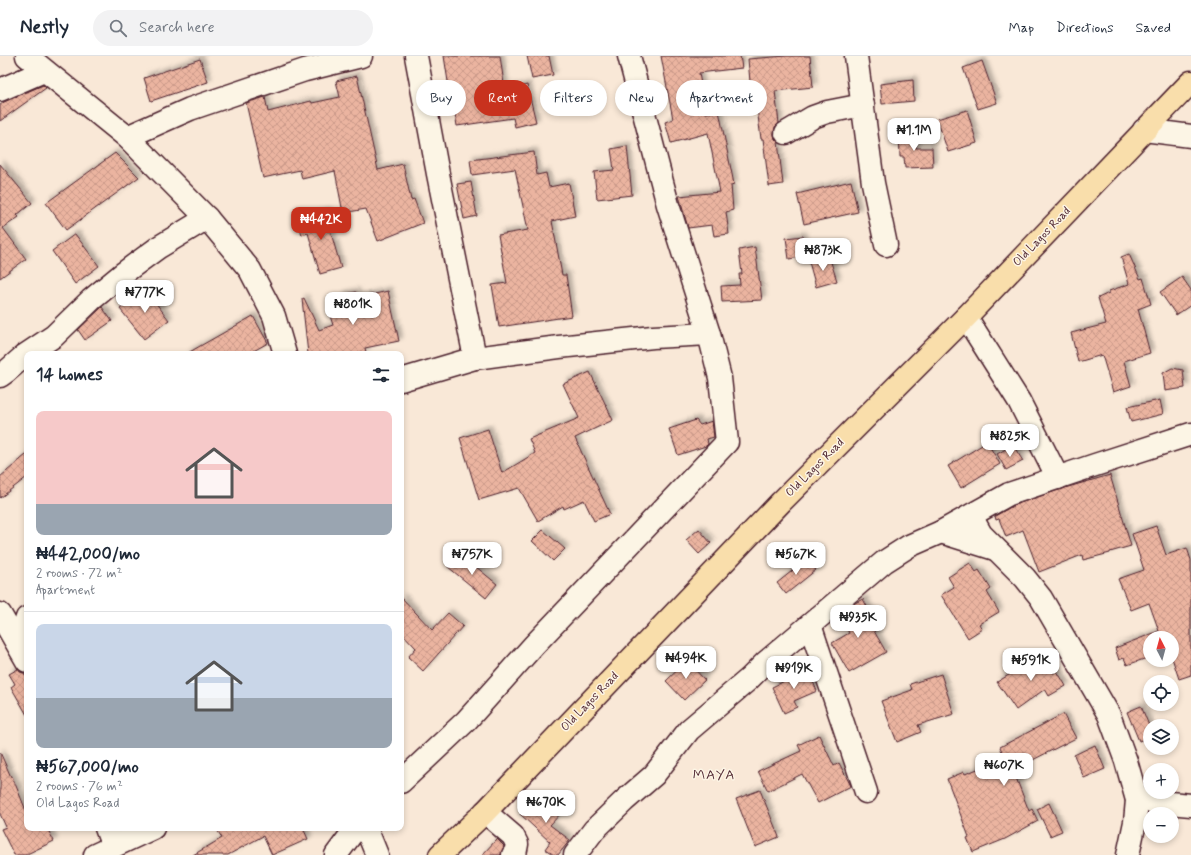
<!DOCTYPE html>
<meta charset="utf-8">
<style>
body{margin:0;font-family:Mynerve,sans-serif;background:#f2f2f3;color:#1f2937;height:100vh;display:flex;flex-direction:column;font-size:15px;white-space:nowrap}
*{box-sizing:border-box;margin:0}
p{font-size:13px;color:#747a83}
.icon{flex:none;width:22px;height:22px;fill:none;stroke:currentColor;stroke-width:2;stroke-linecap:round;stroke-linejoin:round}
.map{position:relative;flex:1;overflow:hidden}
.drawer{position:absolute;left:24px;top:295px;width:380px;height:480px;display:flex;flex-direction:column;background:#fff;border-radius:8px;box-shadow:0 2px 6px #0003}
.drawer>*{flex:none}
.banner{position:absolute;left:416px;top:24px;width:380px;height:36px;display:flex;gap:8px}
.needle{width:26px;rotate:354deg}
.buttons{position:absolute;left:1143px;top:575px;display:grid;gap:8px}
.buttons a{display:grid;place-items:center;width:36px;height:36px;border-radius:50%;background:#fff;box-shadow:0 2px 6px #0003;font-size:20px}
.price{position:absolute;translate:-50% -34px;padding:0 9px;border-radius:8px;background:#fff;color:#222;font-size:13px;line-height:26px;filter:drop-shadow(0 1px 2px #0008)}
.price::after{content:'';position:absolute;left:50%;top:24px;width:12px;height:9px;margin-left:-6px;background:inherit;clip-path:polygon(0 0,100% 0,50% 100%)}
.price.on{background:#c8321e;color:#fff}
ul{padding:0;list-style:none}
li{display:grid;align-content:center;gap:8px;height:212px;padding:0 12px}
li+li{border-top:1px solid #e0e1e3}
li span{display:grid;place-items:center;height:124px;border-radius:8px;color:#555}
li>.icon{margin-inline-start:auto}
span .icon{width:72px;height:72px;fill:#fffc;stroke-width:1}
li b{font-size:17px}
h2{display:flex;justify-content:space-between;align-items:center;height:48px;padding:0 12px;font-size:17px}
.tag{padding:0 14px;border-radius:18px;background:#fff;box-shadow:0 2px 6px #0003;font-size:14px;line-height:36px}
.tag.on{background:#c8321e;color:#fff}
header{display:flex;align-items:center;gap:24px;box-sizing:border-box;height:56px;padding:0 20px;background:#fff;border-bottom:1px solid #e0e1e3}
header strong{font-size:19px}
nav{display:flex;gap:22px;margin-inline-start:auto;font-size:14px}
.search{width:280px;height:36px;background:#f2f2f3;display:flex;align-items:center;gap:10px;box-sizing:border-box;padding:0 14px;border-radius:22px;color:#747a83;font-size:15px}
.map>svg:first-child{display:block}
</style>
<header>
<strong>Nestly</strong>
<div class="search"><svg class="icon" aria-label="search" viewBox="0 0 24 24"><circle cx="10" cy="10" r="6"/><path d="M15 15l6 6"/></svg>Search here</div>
<nav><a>Map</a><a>Directions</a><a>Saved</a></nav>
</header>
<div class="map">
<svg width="1191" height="799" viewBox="0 0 1191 799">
<defs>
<pattern id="building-cross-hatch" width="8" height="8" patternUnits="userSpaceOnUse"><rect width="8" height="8" fill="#ebb4a0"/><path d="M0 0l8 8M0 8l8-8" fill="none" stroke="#cb9a8a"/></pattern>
<filter id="shadow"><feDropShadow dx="3.5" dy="-3.5" stdDeviation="2" flood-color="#0004"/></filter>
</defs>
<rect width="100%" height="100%" fill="#f9e8d7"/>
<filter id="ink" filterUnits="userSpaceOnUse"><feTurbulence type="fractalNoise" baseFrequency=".025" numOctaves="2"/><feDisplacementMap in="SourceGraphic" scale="8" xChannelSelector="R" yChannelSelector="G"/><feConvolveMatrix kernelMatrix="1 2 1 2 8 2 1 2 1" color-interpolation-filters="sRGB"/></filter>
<g filter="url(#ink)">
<g fill="url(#building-cross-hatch)" stroke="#4a1f2b" filter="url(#shadow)">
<polygon points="444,0 500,0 505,35 527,29 536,66 515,71 513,62 457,70 451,32 449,32"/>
<polygon points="527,0 549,0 553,19 532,23"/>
<polygon points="661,0 740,0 742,12 699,17 706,57 719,55 734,128 731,129 733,154 726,156 729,178 714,180 712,169 688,172 679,140 720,136 708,77 671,87 665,66 673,63"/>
<polygon points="786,0 810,0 813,31 775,35 779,67 775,71 774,78 775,83 778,86 783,128 769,130 763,83 761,83 755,37 751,37 748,3"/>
<polygon points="200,3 208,26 151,45 144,22"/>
<polygon points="982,5 997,47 978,53 963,12"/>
<polygon points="357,20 378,114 403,108 411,144 414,143 423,167 378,185 366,153 343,157 335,115 302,123 300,114 263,122 246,47 265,41 268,56 311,45 312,47 340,41 336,25"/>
<polygon points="913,24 914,45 882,48 880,28"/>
<polygon points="43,29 46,32 0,65 0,49 4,46"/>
<polygon points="967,54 977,87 948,96 937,63"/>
<polygon points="915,74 916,92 932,92 933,111 905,112 904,101 900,101 899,75"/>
<polygon points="627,90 632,139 597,143 594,116 614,114 611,93"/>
<polygon points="534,96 537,119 546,117 549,131 569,127 575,160 552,165 562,219 566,219 572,260 499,271 492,229 507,227 498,179 528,174 515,113 472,119 470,104"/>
<polygon points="115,97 139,121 66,174 46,147"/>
<polygon points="0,108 32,147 17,159 19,161 3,172 26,203 0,222"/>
<polygon points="851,125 858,156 804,168 797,138"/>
<polygon points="471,126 477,160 464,163 457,128"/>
<polygon points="327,155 332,169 329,170 341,212 320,218 308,177 302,179 298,165"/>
<polygon points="75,178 99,210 75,228 52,195"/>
<polygon points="803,180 806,200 789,203 786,182"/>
<polygon points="755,191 762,244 722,246 721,230 740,229 739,218 742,218 739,194"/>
<polygon points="1129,198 1140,223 1143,222 1151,248 1138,253 1150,297 1124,305 1131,330 1113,336 1102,299 1078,306 1071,277 1106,268 1098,242 1109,237 1109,235 1129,228 1121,201"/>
<polygon points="829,200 837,225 816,231 809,206"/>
<polygon points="1182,221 1191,234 1191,249 1176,259 1160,236"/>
<polygon points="145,233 169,264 144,283 120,253"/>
<polygon points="388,235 399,285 365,292 366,296 355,298 308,298 302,243 304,242 319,274 333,269 329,257 332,257 330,250 342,248 341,239 356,236 357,242"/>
<polygon points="102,251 112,265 85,284 78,274"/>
<polygon points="253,260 268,287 248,298 186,298"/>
<polygon points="1172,312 1183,314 1185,332 1165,335 1163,317"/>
<polygon points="590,316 613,364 575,382 610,458 594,465 584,444 564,453 563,450 538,465 519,432 479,444 460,382 488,373 502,417 535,397 529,383 579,362 563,328"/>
<polygon points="1160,344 1163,358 1131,366 1127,351"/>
<polygon points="696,364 700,369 712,365 714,381 707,383 708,388 706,390 678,399 669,373"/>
<polygon points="987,386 1000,408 961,432 948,410"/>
<polygon points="1013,389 1023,405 1006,414 997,398"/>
<polygon points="27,398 27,421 0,442 0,421"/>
<polygon points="1110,419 1131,490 1110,496 1110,497 1083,504 1082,499 1039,516 1023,474 1006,481 999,463 996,464 995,460 1014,449 1068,431"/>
<polygon points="1156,470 1166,499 1187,492 1191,504 1191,619 1179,623 1172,602 1172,582 1150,582 1150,601 1127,609 1124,602 1119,604 1115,592 1159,575 1149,547 1131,554 1118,523 1144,514 1132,478"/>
<polygon points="699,473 711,487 699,498 686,484"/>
<polygon points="543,474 565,493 553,505 532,485"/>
<polygon points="459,497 497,528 486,542 448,511"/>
<polygon points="807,503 816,514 786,538 777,527"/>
<polygon points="970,507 976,516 979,514 991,533 987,536 999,556 979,568 982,573 968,582 941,539 954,531 948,521"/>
<polygon points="401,541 432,574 448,557 463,570 423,615 408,601 416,592 401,576"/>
<polygon points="863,543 871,558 866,561 886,596 849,617 832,587 849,577 840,560 855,547"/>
<polygon points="1044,598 1053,617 1057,615 1066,630 1049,640 1045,633 1016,654 997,626"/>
<polygon points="687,605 705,624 684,644 666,625"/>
<polygon points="18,613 20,616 24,617 27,622 27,659 11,631 15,628 9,618"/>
<polygon points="808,614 817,635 794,645 797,651 784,657 772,631"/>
<polygon points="941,618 954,658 918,669 921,676 897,686 881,645 912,634 910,628"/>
<polygon points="1141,650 1150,672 1150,681 1139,685 1127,656"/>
<polygon points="1063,658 1076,682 1013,714 1029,755 1032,753 1038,765 1005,783 973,796 967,782 969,781 947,723 964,716 965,718 1005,702 1000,691"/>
<polygon points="819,679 834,710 839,707 851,730 818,747 802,718 768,735 758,715 801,695 798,689"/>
<polygon points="1095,689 1105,713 1084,722 1074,699"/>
<polygon points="0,696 11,721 12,720 27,757 27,772 47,772 54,785 25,799 14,799 1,773 6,771 0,758"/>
<polygon points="760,734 779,781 755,791 736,743"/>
<polygon points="548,741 563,755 550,769 570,784 558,799 554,799 545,793 550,786 520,758 533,744 540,750"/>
<polygon points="1049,747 1062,775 1050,780 1037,753"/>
<polygon points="216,772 303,772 308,783 272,799 263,780 228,799 193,799 222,782"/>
<polygon points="497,783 504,790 501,799 482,799"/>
</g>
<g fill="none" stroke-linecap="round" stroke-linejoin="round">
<defs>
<g id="minor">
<polyline points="27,0 127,81 207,162 250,214 274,260 285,298"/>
<polyline points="416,0 438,118 475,302"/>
<polyline points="856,0 873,127 886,189"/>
<polyline points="0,34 44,15"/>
<polyline points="1144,74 1191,80"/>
<polyline points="786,77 813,61 827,56 863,49"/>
<polyline points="127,81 190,53 305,14 361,0"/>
<polyline points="966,261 1019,345 1058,422"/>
<polyline points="0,320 7,315 24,300 54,280 91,244 125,216 159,191 207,162"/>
<polyline points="401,324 475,302 559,291 653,281 709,278"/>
<polyline points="972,459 976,469 981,478 1025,522 1041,542 1109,659 1126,705 1137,744 1135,766 1128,799"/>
<polyline points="941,476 995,493"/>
<polyline points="0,558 27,605"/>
<polyline points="810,569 866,736"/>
<polyline points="18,588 27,562"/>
<polyline points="401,726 466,665 534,589 727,386 720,322 709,278 668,149 629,0"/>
<polyline points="1137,744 1191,749"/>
<polyline points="485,756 513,780 517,788 515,798 513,799"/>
<polyline points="106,772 113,791"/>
<polyline points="366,772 377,799"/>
<polyline points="95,799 153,772"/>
<polyline points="336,799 356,772"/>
<polyline points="575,799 594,774 624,745 654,719 689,674 749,623 765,607 884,506 909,490 941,476 1009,438 1095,409 1191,378"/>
</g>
<polyline id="major" points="440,799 485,756 781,446 966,261 1191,26"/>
</defs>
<use href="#minor" stroke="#4a1f2b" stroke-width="25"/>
<use href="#major" stroke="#4a1f2b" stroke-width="25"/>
<use href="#minor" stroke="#fcf5e5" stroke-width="22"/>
<use href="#major" stroke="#f9deab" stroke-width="22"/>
</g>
</g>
<g text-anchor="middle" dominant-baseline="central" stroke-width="3" stroke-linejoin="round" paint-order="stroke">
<g font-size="12" fill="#4a1f2b" stroke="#fcf5e5">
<text transform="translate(1042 181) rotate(-46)">Old Lagos Road</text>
<text transform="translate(815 412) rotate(-45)">Old Lagos Road</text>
<text transform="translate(590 646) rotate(-46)">Old Lagos Road</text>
</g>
<g font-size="14" letter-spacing="1" fill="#4a1f2b" stroke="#fcf5e5">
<text x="714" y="719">MAYA</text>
</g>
</g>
</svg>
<div class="buttons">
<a><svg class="needle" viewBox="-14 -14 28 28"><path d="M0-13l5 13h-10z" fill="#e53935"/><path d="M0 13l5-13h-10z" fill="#747a83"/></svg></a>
<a><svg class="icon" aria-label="locate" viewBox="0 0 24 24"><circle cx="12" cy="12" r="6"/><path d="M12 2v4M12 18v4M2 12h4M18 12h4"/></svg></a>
<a><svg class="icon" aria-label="layers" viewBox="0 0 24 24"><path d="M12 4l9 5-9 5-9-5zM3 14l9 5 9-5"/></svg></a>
<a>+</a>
<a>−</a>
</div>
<b class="price" style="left:914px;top:96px">₦1.1M</b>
<b class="price on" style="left:321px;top:185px">₦442K</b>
<b class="price" style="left:823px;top:216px">₦873K</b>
<b class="price" style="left:145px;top:258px">₦777K</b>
<b class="price" style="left:353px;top:270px">₦801K</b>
<b class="price" style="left:1010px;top:402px">₦825K</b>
<b class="price" style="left:472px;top:520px">₦757K</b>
<b class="price" style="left:796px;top:520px">₦567K</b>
<b class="price" style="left:858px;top:583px">₦935K</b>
<b class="price" style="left:686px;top:624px">₦494K</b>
<b class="price" style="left:1031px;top:626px">₦591K</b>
<b class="price" style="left:794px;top:634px">₦919K</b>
<b class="price" style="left:1004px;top:731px">₦607K</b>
<b class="price" style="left:546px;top:768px">₦670K</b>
<div class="banner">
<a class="tag">Buy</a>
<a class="tag on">Rent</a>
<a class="tag">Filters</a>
<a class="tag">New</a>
<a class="tag">Apartment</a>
</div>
<section class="drawer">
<h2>14 homes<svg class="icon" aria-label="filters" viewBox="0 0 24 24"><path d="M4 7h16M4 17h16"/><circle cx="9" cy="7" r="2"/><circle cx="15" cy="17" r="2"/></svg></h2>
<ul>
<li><span style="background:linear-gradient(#f6c9c9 75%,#9aa5b1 0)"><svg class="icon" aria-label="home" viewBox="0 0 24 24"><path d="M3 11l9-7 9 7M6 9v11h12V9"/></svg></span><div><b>₦442,000/mo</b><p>2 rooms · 72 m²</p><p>Apartment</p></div></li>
<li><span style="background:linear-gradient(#c9d6e8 60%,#9aa5b1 0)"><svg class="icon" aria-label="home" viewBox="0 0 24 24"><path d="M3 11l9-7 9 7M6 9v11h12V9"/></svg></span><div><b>₦567,000/mo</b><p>2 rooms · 76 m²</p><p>Old Lagos Road</p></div></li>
</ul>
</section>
</div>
